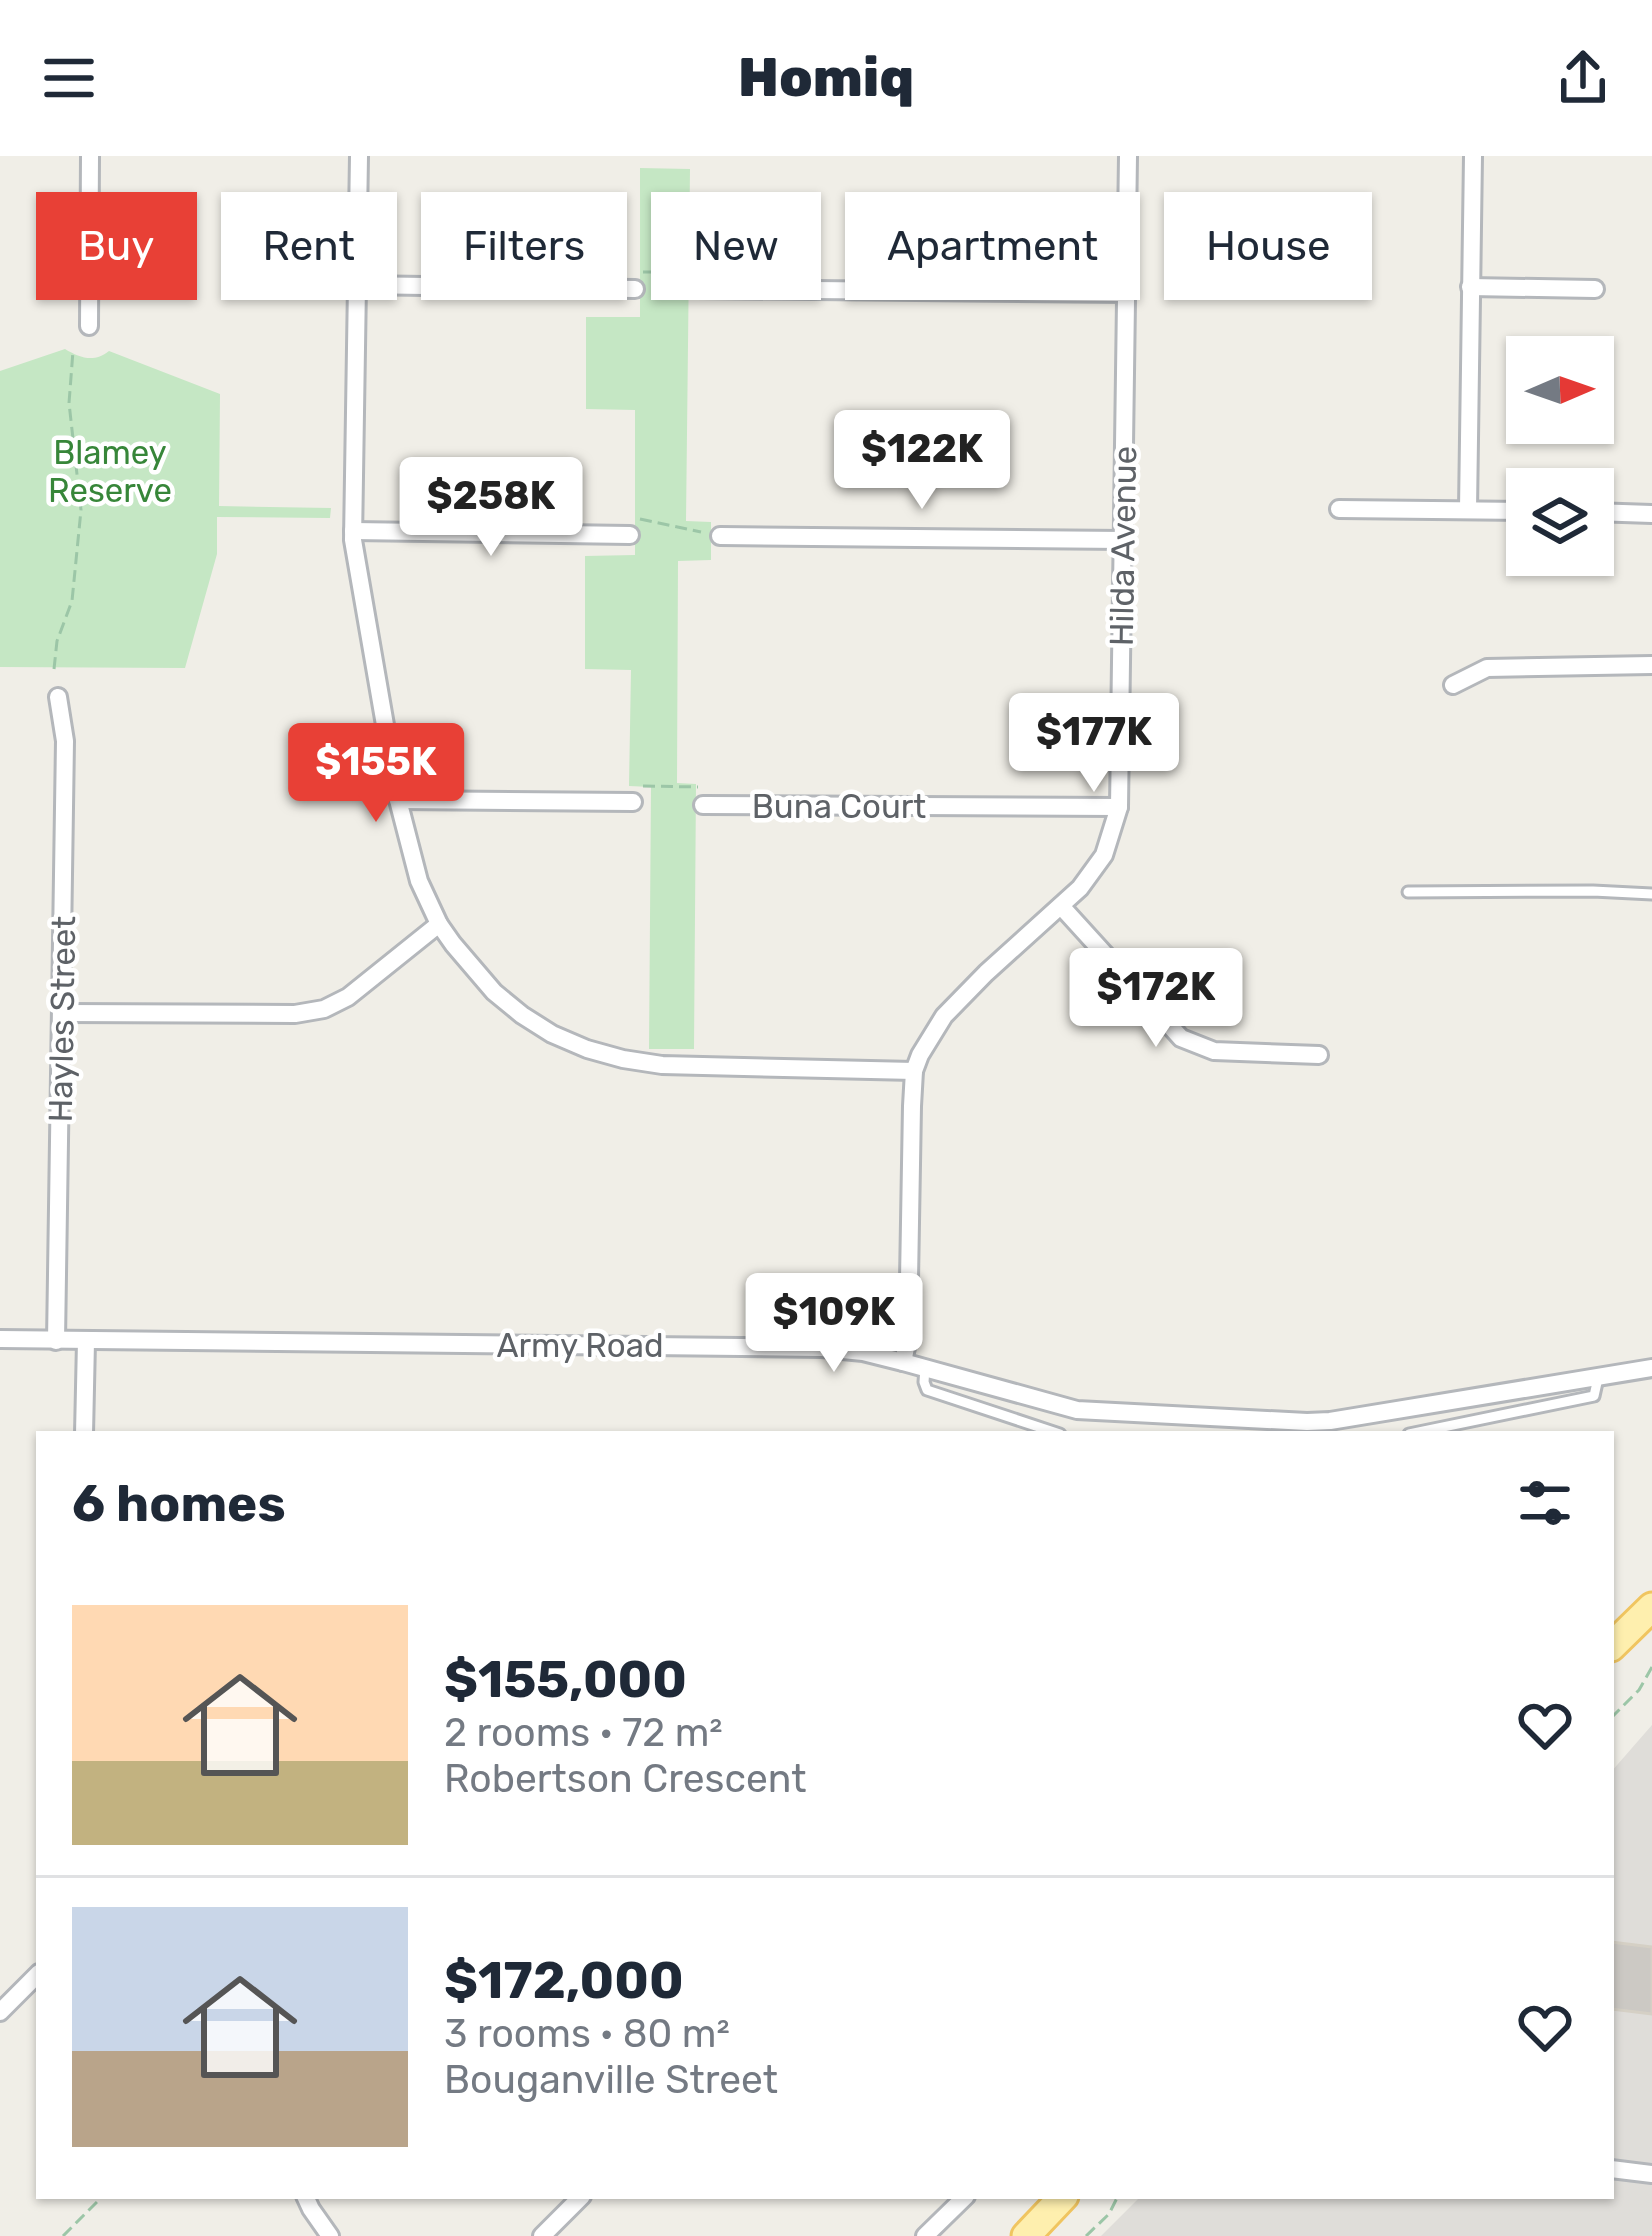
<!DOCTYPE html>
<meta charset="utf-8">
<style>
body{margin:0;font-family:Rubik,sans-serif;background:#f2f2f3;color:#1f2937;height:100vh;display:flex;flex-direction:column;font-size:45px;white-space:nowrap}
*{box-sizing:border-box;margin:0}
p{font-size:39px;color:#747a83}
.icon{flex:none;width:66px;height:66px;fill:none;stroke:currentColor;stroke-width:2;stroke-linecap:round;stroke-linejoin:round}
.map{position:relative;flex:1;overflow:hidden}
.side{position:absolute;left:36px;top:1275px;width:1578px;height:768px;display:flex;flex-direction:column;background:#fff;border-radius:0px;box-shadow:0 3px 9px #0004}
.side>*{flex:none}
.banner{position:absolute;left:36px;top:36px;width:1581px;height:108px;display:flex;gap:24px}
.needle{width:78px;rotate:88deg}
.tools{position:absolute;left:1506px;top:180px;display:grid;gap:24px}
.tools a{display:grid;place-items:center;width:108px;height:108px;border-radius:0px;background:#fff;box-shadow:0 3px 9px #0004;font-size:60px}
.price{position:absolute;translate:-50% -102px;padding:0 27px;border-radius:12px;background:#fff;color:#222;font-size:39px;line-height:78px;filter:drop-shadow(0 3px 6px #0008)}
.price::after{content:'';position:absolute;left:50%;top:72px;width:36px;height:27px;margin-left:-18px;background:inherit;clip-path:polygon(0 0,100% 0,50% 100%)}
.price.current{background:#e84036;color:#fff}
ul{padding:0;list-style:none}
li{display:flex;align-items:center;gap:36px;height:300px;padding:0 36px}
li+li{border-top:3px solid #e0e1e3}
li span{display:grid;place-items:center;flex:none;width:336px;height:240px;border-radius:0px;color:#555}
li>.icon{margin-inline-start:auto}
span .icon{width:144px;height:144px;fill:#fffc;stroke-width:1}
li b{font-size:51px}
h2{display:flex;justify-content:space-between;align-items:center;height:144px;padding:0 36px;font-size:51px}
.chip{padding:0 42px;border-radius:0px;background:#fff;box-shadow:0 3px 9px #0004;font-size:42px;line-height:108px}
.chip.current{background:#e84036;color:#fff}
header{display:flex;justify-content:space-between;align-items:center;height:156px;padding:0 36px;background:#fff;font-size:54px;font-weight:800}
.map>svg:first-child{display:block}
</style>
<header><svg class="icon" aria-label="menu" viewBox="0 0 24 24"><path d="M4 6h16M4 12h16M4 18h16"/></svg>Homiq<svg class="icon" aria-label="share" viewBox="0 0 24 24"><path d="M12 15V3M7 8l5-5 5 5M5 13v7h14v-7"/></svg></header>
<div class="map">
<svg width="1652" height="2080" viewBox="0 0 1652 2080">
<rect width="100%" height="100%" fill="#f0eee7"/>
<polygon fill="#dfddd9" points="1652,1569 1652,2080 1101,2080 1141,2040 1611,2040 1611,1616"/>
<g fill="#c5e7c4">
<polygon points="640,12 690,13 686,365 711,366 711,404 678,405 677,627 696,628 694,893 649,893 651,631 629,630 631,514 585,513 585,400 635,399 635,254 586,253 586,161 640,161"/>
<path d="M 65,193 C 80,202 94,207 109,195 L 220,238 L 219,350 L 331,352 L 330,362 L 217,361 L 217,398 L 185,512 L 0,511 L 0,215 Z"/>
</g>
<polygon fill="#ccc9c4" stroke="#d5d0c5" stroke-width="3" points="1611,1786 1652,1791 1652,1858 1611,1853"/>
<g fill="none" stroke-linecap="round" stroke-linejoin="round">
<defs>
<g id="service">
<polyline points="1408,736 1593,735 1652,738"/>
<polyline points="925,1212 924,1226 927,1234 1060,1278"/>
<polyline points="1409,1278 1594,1240 1598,1222"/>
</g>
<g id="minor">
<polyline points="359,0 353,384 398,644 419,725 439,768 453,788 494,836 522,859 552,878 587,893 623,903 662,909 914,915"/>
<polyline points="357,129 635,133"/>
<polyline points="1470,131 1595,133"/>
<polyline points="697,133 1125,137"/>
<polyline points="89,170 90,0"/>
<polyline points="1339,353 1527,355"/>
<polyline points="1468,354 1473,0"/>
<polyline points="1593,356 1652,358"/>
<polyline points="353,375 630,379"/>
<polyline points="720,380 1123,384"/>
<polyline points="1453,529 1487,512 1652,509"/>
<polyline points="398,644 633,646"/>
<polyline points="703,649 1119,651"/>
<polyline points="1061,750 1181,882 1214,895 1319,899"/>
<polyline points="63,857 295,858 324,853 348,841 439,768"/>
<polyline points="0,1183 822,1192 863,1196 903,1206 1077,1254 1307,1266 1330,1265 1652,1212"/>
<polyline points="56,1185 65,585 58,541"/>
<polyline points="903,1206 908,1182 912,950 914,915 920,899 944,860 986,817 1080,732 1104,699 1119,651 1128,0"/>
<polyline points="84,1278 86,1185"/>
<polyline points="0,1856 39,1817"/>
<polyline points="1611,2013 1652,2018"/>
<polyline points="305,2040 311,2053 330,2080"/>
<polyline points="542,2080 582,2040"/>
<polyline points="925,2080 966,2040"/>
</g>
<g id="primary">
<polyline points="1611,1491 1652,1451"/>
<polyline points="1026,2080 1064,2040"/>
</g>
</defs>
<use href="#service" stroke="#b4b7bb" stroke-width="15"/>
<use href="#minor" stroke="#b4b7bb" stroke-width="22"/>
<use href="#primary" stroke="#f0c560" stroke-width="33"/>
<g stroke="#9cc6a7" stroke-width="3" stroke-dasharray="12 6" stroke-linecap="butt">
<polyline points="643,116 688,116"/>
<polyline points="640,363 701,376"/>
<polyline points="54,513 57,485 72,445 81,354 69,247 73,195"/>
<polyline points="643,630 698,631"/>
<polyline points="1611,1562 1639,1534 1652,1511"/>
<polyline points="63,2080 103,2040"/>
<polyline points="1086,2080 1109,2058 1118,2040"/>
</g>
<use href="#service" stroke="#fff" stroke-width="9"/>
<use href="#minor" stroke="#fff" stroke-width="16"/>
<use href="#primary" stroke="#feefae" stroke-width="27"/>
</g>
<g text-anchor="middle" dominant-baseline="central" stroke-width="9" stroke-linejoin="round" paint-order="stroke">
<g font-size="33" fill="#378639" stroke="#fff">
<text x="110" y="296">Blamey<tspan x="110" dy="38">Reserve</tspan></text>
</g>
<g font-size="33" fill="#5e6267" stroke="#fff">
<text transform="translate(1123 390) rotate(-89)">Hilda Avenue</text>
<text x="839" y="650">Buna Court</text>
<text transform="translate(62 863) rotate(-89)">Hayles Street</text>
<text x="580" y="1189">Army Road</text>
</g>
</g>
</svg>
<div class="tools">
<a><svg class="needle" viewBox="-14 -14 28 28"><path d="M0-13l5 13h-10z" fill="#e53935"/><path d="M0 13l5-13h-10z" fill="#747a83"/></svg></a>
<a><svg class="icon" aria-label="layers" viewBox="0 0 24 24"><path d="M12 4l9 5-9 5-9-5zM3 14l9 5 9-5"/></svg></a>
</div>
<b class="price" style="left:922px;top:356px">$122K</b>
<b class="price" style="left:491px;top:403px">$258K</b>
<b class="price" style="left:1094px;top:639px">$177K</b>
<b class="price current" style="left:376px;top:669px">$155K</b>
<b class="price" style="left:1156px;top:894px">$172K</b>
<b class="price" style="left:834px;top:1219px">$109K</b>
<div class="banner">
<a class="chip current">Buy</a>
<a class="chip">Rent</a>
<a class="chip">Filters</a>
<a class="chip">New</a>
<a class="chip">Apartment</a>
<a class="chip">House</a>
</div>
<section class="side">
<h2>6 homes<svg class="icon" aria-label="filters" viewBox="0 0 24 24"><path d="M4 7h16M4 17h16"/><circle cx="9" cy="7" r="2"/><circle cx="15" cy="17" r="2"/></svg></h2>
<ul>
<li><span style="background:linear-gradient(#ffd9b3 65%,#c2b280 0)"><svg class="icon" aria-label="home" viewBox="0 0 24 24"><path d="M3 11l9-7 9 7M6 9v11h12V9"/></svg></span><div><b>$155,000</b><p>2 rooms · 72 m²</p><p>Robertson Crescent</p></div><svg class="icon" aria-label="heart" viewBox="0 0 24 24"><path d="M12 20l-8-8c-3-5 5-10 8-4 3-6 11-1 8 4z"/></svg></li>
<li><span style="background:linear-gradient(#c9d6e8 60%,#b9a48a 0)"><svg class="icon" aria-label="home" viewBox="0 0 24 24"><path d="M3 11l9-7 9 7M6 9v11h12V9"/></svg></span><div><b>$172,000</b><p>3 rooms · 80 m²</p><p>Bouganville Street</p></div><svg class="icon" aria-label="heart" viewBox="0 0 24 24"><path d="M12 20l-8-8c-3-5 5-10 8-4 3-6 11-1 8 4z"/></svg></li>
</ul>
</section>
</div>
